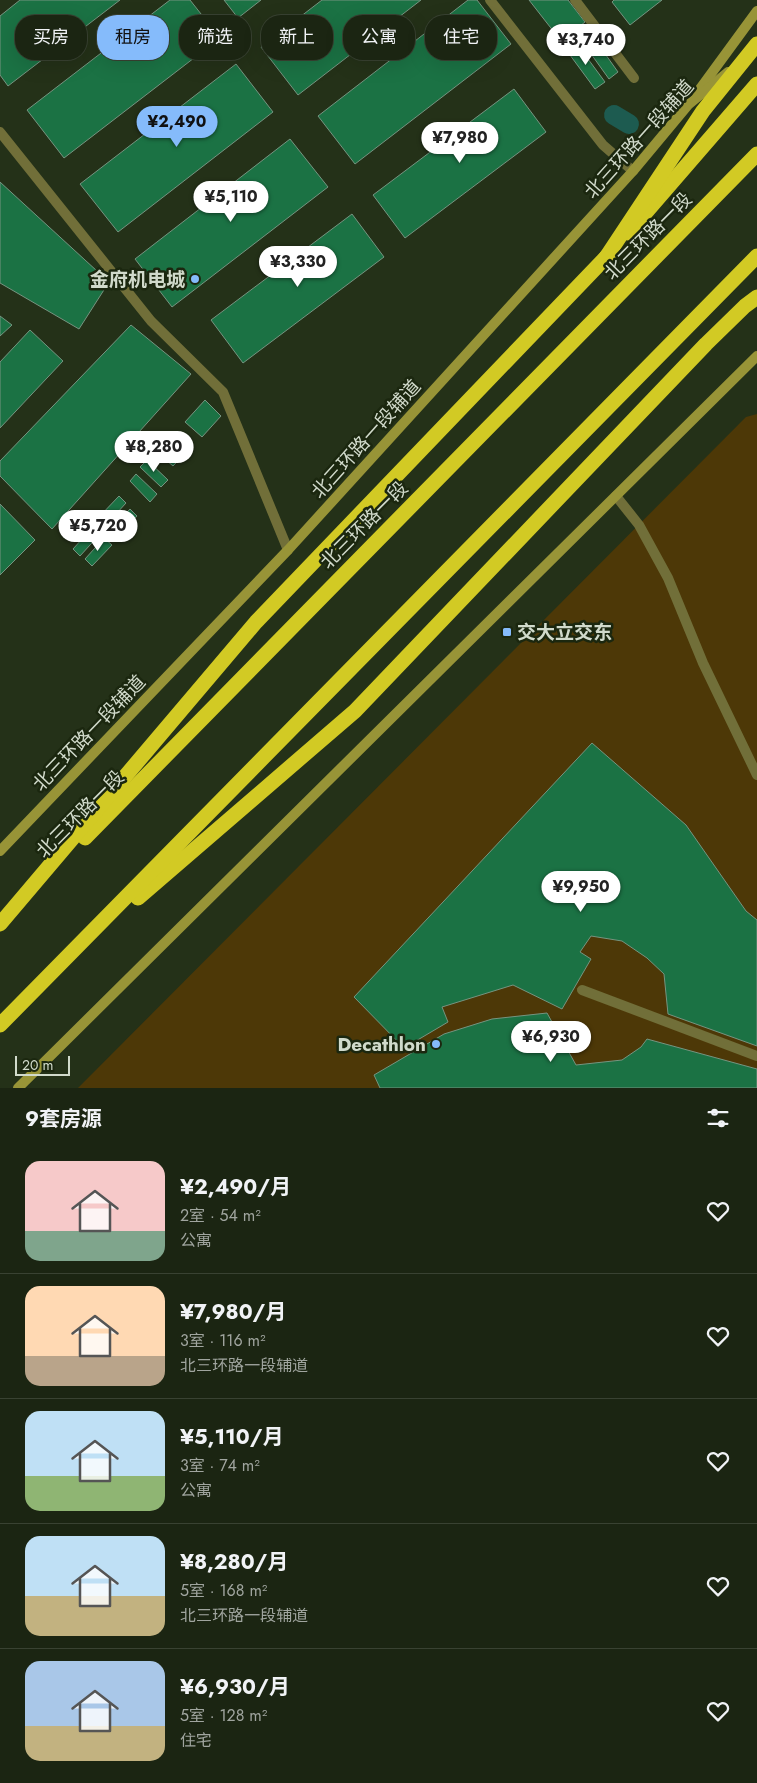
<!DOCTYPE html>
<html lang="zh">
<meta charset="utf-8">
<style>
body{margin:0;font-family:Jost,"Noto Sans SC",sans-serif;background:#242d1b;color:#f1f3f6;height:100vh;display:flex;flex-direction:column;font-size:19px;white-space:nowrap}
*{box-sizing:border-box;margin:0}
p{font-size:16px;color:#a0a59f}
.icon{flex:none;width:28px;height:28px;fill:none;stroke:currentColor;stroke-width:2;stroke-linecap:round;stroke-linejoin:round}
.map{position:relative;height:1088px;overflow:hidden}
.drawer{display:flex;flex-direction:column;background:#1b2512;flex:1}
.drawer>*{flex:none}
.banner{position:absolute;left:15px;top:15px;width:500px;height:45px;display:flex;gap:10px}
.scale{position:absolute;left:15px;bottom:12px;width:55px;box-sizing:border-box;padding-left:5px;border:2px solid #d1dacb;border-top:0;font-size:14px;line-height:18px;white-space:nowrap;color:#d1dacb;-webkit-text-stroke:4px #1b270f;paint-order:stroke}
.price{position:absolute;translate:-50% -42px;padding:0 11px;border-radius:18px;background:#fff;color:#222;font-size:16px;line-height:32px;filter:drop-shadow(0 1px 2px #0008)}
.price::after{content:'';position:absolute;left:50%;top:30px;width:15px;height:11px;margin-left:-8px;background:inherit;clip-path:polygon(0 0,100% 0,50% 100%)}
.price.selected{background:#85bbfb;color:#111}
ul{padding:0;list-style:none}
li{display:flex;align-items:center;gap:15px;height:125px;padding:0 25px}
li+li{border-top:1px solid #394232}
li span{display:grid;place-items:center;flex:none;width:140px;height:100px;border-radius:15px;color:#555}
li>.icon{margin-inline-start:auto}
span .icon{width:60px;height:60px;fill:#fffc;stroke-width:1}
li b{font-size:21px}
h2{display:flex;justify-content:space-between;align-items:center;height:60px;padding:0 25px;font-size:21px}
.pill{padding:0 18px;border-radius:20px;background:#1b2512;box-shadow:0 5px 20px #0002,0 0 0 1px #394232;font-size:18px;line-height:45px}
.pill.selected{background:#85bbfb;color:#111}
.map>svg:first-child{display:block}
</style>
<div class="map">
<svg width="757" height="1088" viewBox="0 0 757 1088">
<rect width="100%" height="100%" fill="#243118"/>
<polygon fill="#4d3807" points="757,414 757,1088 78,1088 746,417"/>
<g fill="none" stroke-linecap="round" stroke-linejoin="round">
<polyline stroke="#1d5b50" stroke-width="20" points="614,115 629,124"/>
</g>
<g fill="#1b7244" stroke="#769480">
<polygon points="20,0 120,0 8,86 0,75 0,16"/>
<polygon points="170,0 190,0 220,38 64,158 27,110"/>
<polygon points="224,0 261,0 238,18"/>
<polygon points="322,0 421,0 298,95 261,47"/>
<polygon points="468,0 477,0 511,44 355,164 318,116"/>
<polygon points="529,0 568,0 585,22 561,41"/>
<polygon points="614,0 662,0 630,25 612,2"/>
<polygon points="591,34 618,72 609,79 581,40"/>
<polygon points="577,44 605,82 595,89 567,51"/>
<polygon points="236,64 273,112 118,232 80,184"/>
<polygon points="514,89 546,132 405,238 373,195"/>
<polygon points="290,139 328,187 172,307 135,259"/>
<polygon points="0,182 109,282 79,329 0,283"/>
<polygon points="352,214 384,257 243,363 211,320"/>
<polygon points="0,316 12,325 0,336"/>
<polygon points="131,325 191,374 52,529 0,476 0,461"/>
<polygon points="30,330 63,361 0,428 0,362"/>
<polygon points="205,400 221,416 202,437 185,422"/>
<polygon points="185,439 193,445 173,466 166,460"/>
<polygon points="147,460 168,480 161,487 140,467"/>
<polygon points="136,474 157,494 150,502 130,481"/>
<polygon points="119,496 126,503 107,524 99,517"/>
<polygon points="0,504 35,540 0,575"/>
<polygon points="130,509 137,516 118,537 110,530"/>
<polygon points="92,528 100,534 80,556 73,549"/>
<polygon points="104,538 112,545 92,566 85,559"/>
<polygon points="592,743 686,825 746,911 757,920 757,1046 668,1014 664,974 647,958 622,941 591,936 580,952 591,959 562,1009 513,985 442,1007 448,1022 404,1048 354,997"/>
<polygon points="547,1013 576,1065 622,1060 641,1047 647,1039 757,1069 757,1088 380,1088 374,1075 444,1034 492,1019"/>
</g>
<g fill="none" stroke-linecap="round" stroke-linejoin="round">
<g stroke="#716f39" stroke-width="10">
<polyline points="490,0 603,145 633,171"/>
<polyline points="575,0 634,78"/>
<polyline points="0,132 151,321 223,392 288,550"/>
<polyline points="616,496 639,525 668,578 703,663 757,775"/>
</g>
<polyline stroke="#716f39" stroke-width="10" points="582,990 757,1056"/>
<g stroke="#989437" stroke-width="10">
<polyline points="697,93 757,11"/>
<polyline points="0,851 288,550 633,171 688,105 728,72"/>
<polyline points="18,1088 757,356"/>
</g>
<g stroke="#d2ca24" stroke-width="15">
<polyline points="628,233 757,84"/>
<polyline points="85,838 757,154"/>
<polyline points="138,898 355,711 706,344 745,306 757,297"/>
<polyline points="0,924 256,622 611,252"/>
<polyline points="0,1025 757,256"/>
</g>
<polyline stroke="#d2ca24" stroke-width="15" points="603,262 703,111 757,44"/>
</g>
<g fill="#85bbfb" stroke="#1b270f" stroke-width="2">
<circle cx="195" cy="279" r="5"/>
<rect x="502" y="627" width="10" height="10" rx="2.5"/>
<circle cx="436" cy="1044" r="5"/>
</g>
<g text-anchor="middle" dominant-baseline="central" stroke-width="5" stroke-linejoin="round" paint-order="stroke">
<g font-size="19" fill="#d1dacb" stroke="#1b270f">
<text transform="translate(639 139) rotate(-48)">北三环路一段辅道</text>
<text transform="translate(648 236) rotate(-45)">北三环路一段</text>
<text transform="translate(366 439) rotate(-48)">北三环路一段辅道</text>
<text transform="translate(364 525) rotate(-45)">北三环路一段</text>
<text transform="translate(89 733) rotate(-46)">北三环路一段辅道</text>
<text transform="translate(80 814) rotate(-45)">北三环路一段</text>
</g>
<g font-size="19" font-weight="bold" fill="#d1dacb" stroke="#1b270f" text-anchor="end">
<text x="185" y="279">金府机电城</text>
<text x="517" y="632" text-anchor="start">交大立交东</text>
<text x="426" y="1044">Decathlon</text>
</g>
</g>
</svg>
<div class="scale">20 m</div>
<b class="price" style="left:586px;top:66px">¥3,740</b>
<b class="price selected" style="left:177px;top:148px">¥2,490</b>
<b class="price" style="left:460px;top:164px">¥7,980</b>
<b class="price" style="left:231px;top:223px">¥5,110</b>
<b class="price" style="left:298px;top:288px">¥3,330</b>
<b class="price" style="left:154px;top:473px">¥8,280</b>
<b class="price" style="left:98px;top:552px">¥5,720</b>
<b class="price" style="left:581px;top:913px">¥9,950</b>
<b class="price" style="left:551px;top:1063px">¥6,930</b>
<div class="banner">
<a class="pill">买房</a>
<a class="pill selected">租房</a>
<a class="pill">筛选</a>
<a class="pill">新上</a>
<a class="pill">公寓</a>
<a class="pill">住宅</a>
</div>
</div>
<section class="drawer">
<h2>9套房源<svg class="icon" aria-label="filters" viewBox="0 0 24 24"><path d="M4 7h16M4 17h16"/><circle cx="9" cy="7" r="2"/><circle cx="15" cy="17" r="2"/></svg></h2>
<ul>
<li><span style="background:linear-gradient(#f6c9c9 70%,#7fa58c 0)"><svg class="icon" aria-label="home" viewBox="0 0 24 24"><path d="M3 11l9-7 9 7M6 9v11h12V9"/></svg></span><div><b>¥2,490/月</b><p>2室 · 54 m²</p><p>公寓</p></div><svg class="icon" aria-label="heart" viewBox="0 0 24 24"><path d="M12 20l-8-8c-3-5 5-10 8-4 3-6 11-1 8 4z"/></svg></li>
<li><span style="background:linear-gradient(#ffd9b3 70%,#b9a48a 0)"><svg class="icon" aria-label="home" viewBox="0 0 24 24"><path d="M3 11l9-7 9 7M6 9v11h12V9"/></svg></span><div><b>¥7,980/月</b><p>3室 · 116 m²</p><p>北三环路一段辅道</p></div><svg class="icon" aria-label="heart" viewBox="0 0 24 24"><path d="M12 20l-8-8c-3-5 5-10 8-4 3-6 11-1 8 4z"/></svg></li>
<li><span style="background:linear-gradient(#bfe0f5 65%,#8fb573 0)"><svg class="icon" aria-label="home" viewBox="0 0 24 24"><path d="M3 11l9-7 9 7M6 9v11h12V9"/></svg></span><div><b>¥5,110/月</b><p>3室 · 74 m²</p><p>公寓</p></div><svg class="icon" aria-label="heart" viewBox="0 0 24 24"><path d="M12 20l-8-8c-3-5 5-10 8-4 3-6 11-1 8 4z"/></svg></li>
<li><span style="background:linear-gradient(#bfe0f5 60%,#c2b280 0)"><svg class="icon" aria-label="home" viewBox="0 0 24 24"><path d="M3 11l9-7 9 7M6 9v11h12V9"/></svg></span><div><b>¥8,280/月</b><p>5室 · 168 m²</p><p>北三环路一段辅道</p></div><svg class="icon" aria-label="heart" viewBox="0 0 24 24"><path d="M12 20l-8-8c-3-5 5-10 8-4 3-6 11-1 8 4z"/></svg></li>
<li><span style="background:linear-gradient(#a9c7e8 65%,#c2b280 0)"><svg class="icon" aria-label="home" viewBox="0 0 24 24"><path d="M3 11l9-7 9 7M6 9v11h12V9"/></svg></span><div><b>¥6,930/月</b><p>5室 · 128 m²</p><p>住宅</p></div><svg class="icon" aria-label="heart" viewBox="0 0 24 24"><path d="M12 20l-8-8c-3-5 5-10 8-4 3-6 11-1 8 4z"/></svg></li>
</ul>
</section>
